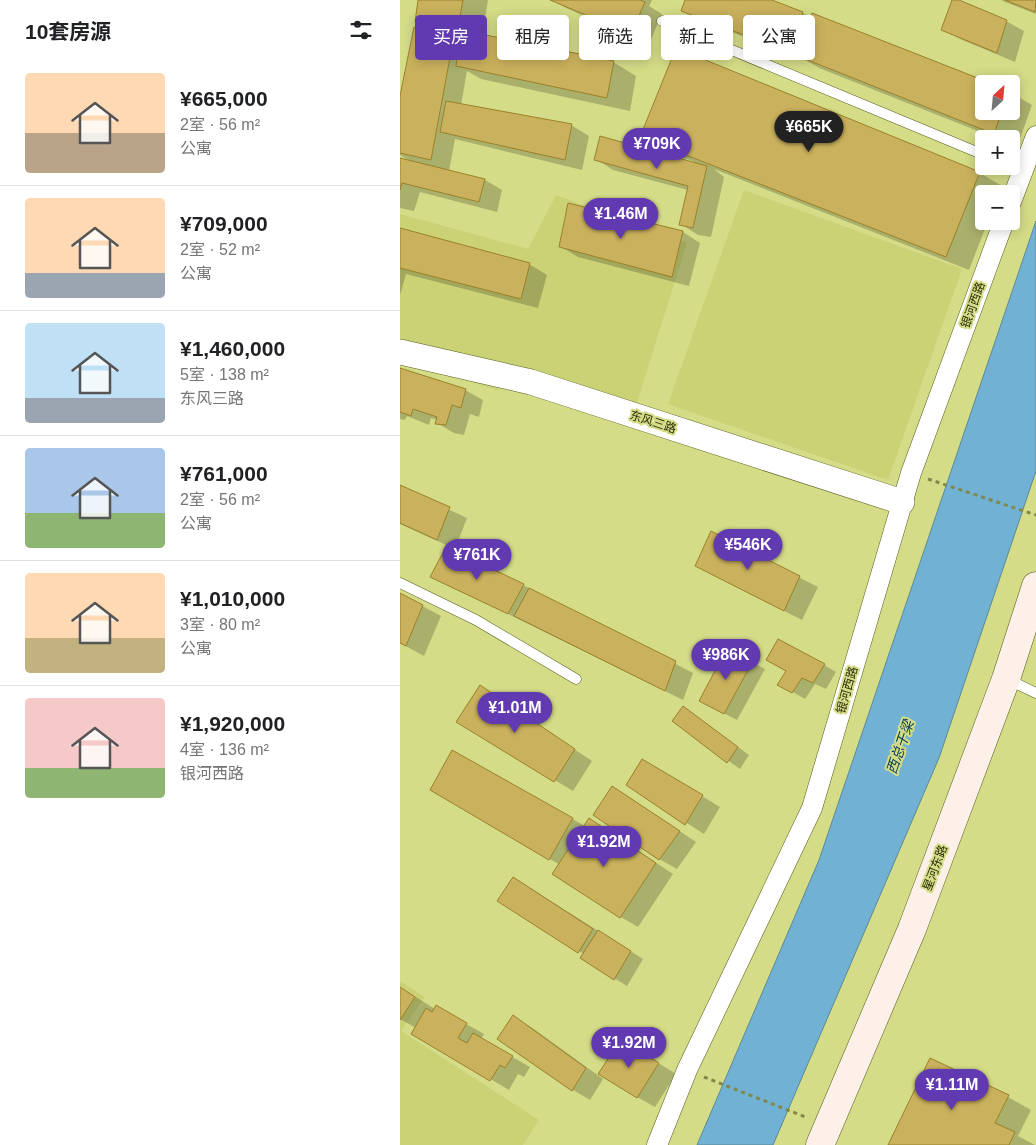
<!DOCTYPE html>
<html lang="zh">
<meta charset="utf-8">
<style>
body{margin:0;font-family:Arial,"Noto Sans SC",sans-serif;background:#f2f2f2;color:#202124;height:100vh;display:flex;flex-direction:column;font-size:19px;white-space:nowrap}
*{box-sizing:border-box;margin:0}
p{font-size:16px;color:#757577}
.icon{flex:none;width:28px;height:28px;fill:none;stroke:currentColor;stroke-width:2;stroke-linecap:round;stroke-linejoin:round}
.map{position:relative;flex:1;overflow:hidden}
.side{display:flex;flex-direction:column;background:#fff;width:400px}
.side>*{flex:none}
.banner{position:absolute;left:15px;top:15px;width:475px;height:45px;display:flex;gap:10px}
.needle{width:32px;rotate:26deg}
.fabs{position:absolute;left:575px;top:75px;display:grid;gap:10px}
.fabs a{display:grid;place-items:center;width:45px;height:45px;border-radius:5px;background:#fff;box-shadow:0 2px 12px #0003;font-size:25px}
.price{position:absolute;translate:-50% -42px;padding:0 11px;border-radius:18px;background:#613ab2;color:#fff;font-size:16px;line-height:32px;filter:drop-shadow(0 1px 2px #0008)}
.price::after{content:'';position:absolute;left:50%;top:30px;width:15px;height:11px;margin-left:-8px;background:inherit;clip-path:polygon(0 0,100% 0,50% 100%)}
.price.current{background:#222;color:#fff}
ul{padding:0;list-style:none}
li{display:flex;align-items:center;gap:15px;height:125px;padding:0 25px}
li+li{border-top:1px solid #e0e0e0}
li span{display:grid;place-items:center;flex:none;width:140px;height:100px;border-radius:5px;color:#555}
li>.icon{margin-inline-start:auto}
span .icon{width:60px;height:60px;fill:#fffc;stroke-width:1}
li b{font-size:21px}
h2{display:flex;justify-content:space-between;align-items:center;height:60px;padding:0 25px;font-size:21px}
.chip{padding:0 18px;border-radius:5px;background:#fff;box-shadow:0 2px 12px #0003;font-size:18px;line-height:45px}
.chip.current{background:#613ab2;color:#fff}
main{display:flex;flex:1;min-height:0}
.map>svg:first-child{display:block}
</style>
<main>
<section class="side">
<h2>10套房源<svg class="icon" aria-label="filters" viewBox="0 0 24 24"><path d="M4 7h16M4 17h16"/><circle cx="9" cy="7" r="2"/><circle cx="15" cy="17" r="2"/></svg></h2>
<ul>
<li><span style="background:linear-gradient(#ffd9b3 60%,#b9a48a 0)"><svg class="icon" aria-label="home" viewBox="0 0 24 24"><path d="M3 11l9-7 9 7M6 9v11h12V9"/></svg></span><div><b>¥665,000</b><p>2室 · 56 m²</p><p>公寓</p></div></li>
<li><span style="background:linear-gradient(#ffd9b3 75%,#9aa5b1 0)"><svg class="icon" aria-label="home" viewBox="0 0 24 24"><path d="M3 11l9-7 9 7M6 9v11h12V9"/></svg></span><div><b>¥709,000</b><p>2室 · 52 m²</p><p>公寓</p></div></li>
<li><span style="background:linear-gradient(#bfe0f5 75%,#9aa5b1 0)"><svg class="icon" aria-label="home" viewBox="0 0 24 24"><path d="M3 11l9-7 9 7M6 9v11h12V9"/></svg></span><div><b>¥1,460,000</b><p>5室 · 138 m²</p><p>东风三路</p></div></li>
<li><span style="background:linear-gradient(#a9c7e8 65%,#8fb573 0)"><svg class="icon" aria-label="home" viewBox="0 0 24 24"><path d="M3 11l9-7 9 7M6 9v11h12V9"/></svg></span><div><b>¥761,000</b><p>2室 · 56 m²</p><p>公寓</p></div></li>
<li><span style="background:linear-gradient(#ffd9b3 65%,#c2b280 0)"><svg class="icon" aria-label="home" viewBox="0 0 24 24"><path d="M3 11l9-7 9 7M6 9v11h12V9"/></svg></span><div><b>¥1,010,000</b><p>3室 · 80 m²</p><p>公寓</p></div></li>
<li><span style="background:linear-gradient(#f6c9c9 70%,#8fb573 0)"><svg class="icon" aria-label="home" viewBox="0 0 24 24"><path d="M3 11l9-7 9 7M6 9v11h12V9"/></svg></span><div><b>¥1,920,000</b><p>4室 · 136 m²</p><p>银河西路</p></div></li>
</ul>
</section>
<div class="map">
<svg width="636" height="1145" viewBox="0 0 636 1145">
<rect width="100%" height="100%" fill="#d4dc87"/>
<g fill="#cad275">
<polygon points="344,190 562,269 488,480 268,404"/>
<polygon points="156,195 287,243 235,409 128,379 96,390 0,359 0,214 128,249"/>
<polygon points="0,981 25,997 1,1031 139,1120 123,1145 0,1145"/>
</g>
<polygon fill="#71b1d3" stroke="#5c8996" points="636,221 636,471 539,758 373,1145 297,1145 419,860"/>
<g fill="#0003">
<polygon points="20,0 88,0 82,36 213,62 236,76 230,111 81,79 67,71 61,105 171,125 189,136 182,170 55,139 49,171 85,180 102,190 97,212 20,192 14,211 0,208 0,159 10,161 0,155 0,102 34,32 16,22"/>
<polygon points="152,0 252,0 249,6 262,14 249,44 168,9"/>
<polygon points="286,0 369,0 584,84 584,111 611,111 611,93 632,105 617,147 611,144 611,139 598,139 419,68 407,61 300,20 283,10"/>
<polygon points="553,0 606,21 624,31 615,62 560,39 542,29"/>
<polygon points="601,0 636,0 636,14 605,2"/>
<polygon points="277,50 580,173 602,186 599,194 584,194 584,221 588,221 569,270 314,169 324,177 311,237 298,235 281,224 288,190 213,170 196,159 295,164 295,162 264,150 241,136"/>
<polygon points="283,232 300,243 289,286 178,257 160,246"/>
<polygon points="0,233 129,264 147,275 138,308 6,274 0,295"/>
<polygon points="0,370 65,390 83,400 79,417 70,414 64,435 54,433 37,423 37,420 31,418 29,425 7,416 5,420 0,419"/>
<polygon points="0,487 67,518 55,549 0,524"/>
<polygon points="312,533 418,587 402,620 297,566"/>
<polygon points="31,576 123,585 293,673 283,700"/>
<polygon points="0,594 41,616 24,656 0,643"/>
<polygon points="328,650 365,669 337,720 312,707"/>
<polygon points="424,665 436,672 426,689 415,684 405,699 379,684"/>
<polygon points="80,687 192,761 173,791 57,721"/>
<polygon points="284,708 349,755 340,769 273,721"/>
<polygon points="53,752 185,826 207,830 273,874 238,927 221,917 160,865 32,789"/>
<polygon points="261,771 320,807 304,834 228,785"/>
<polygon points="230,798 296,842 277,869 259,859"/>
<polygon points="114,878 243,959 227,986 182,958 184,954 98,901"/>
<polygon points="0,987 35,1009 36,1007 84,1034 81,1039 130,1067 124,1077 118,1074 109,1090 13,1033 16,1028 0,1019"/>
<polygon points="114,1017 131,1027 203,1079 190,1100 173,1090"/>
<polygon points="239,1051 276,1074 255,1107 237,1097"/>
<polygon points="608,1097 631,1110 618,1136 635,1145 490,1145"/>
</g>
<g fill="#cab15d" stroke="#9a812a">
<polygon points="18,0 63,0 57,33 15,22"/>
<polygon points="150,0 240,0 245,2 231,34"/>
<polygon points="285,0 372,0 403,12 389,52 281,11"/>
<polygon points="552,0 559,0 607,20 597,53 541,30"/>
<polygon points="605,0 636,0 635,12"/>
<polygon points="412,13 593,84 584,84 584,111 602,111 594,134 395,55"/>
<polygon points="14,27 54,36 31,160 0,153 0,96"/>
<polygon points="61,30 214,61 207,98 56,66"/>
<polygon points="276,48 580,172 546,257 240,137"/>
<polygon points="46,101 172,124 165,160 40,132"/>
<polygon points="200,136 307,166 293,228 279,225 288,186 194,160"/>
<polygon points="0,158 85,179 79,202 2,183 0,190"/>
<polygon points="168,203 283,231 272,277 159,247"/>
<polygon points="0,228 130,263 121,299 0,268"/>
<polygon points="0,368 66,389 61,408 52,405 46,425 35,424 37,417 13,409 11,416 0,412"/>
<polygon points="0,485 50,507 37,540 0,523"/>
<polygon points="311,531 400,576 384,611 295,566"/>
<polygon points="46,547 124,584 108,614 30,577"/>
<polygon points="129,588 276,661 265,691 114,616"/>
<polygon points="0,593 23,605 6,646 0,643"/>
<polygon points="378,639 425,664 413,683 402,678 392,693 377,685 386,671 366,660"/>
<polygon points="327,648 353,661 324,714 299,701"/>
<polygon points="80,685 175,749 154,782 56,722"/>
<polygon points="283,706 338,747 327,763 272,721"/>
<polygon points="52,750 173,818 149,860 30,790"/>
<polygon points="242,759 303,795 285,825 226,785"/>
<polygon points="212,786 280,831 259,860 193,815"/>
<polygon points="189,818 256,863 220,918 152,874"/>
<polygon points="113,877 193,929 178,953 97,901"/>
<polygon points="198,930 231,951 214,980 180,958"/>
<polygon points="0,987 15,997 0,1020"/>
<polygon points="36,1005 67,1023 58,1038 67,1043 73,1033 113,1056 105,1068 100,1065 90,1081 11,1034 26,1008 32,1012"/>
<polygon points="113,1015 186,1068 172,1091 97,1039"/>
<polygon points="221,1039 259,1063 237,1098 198,1074"/>
<polygon points="530,1058 609,1095 595,1123 615,1132 609,1145 488,1145"/>
</g>
<g fill="none" stroke-linecap="round" stroke-linejoin="round">
<defs>
<g id="service">
<polyline points="262,21 584,155"/>
<polyline points="0,583 76,620 176,679"/>
<polyline points="607,679 636,693"/>
</g>
<g id="minor">
<polyline points="611,202 636,136"/>
<polyline points="257,1145 287,1070 412,808 511,473 604,221"/>
</g>
<polyline id="tertiary" points="0,352 131,382 502,502"/>
<polyline id="secondary" points="420,1145 512,929 606,679 636,586"/>
</defs>
<use href="#service" stroke="#575b1a" stroke-width="11"/>
<use href="#minor" stroke="#575b1a" stroke-width="21"/>
<use href="#tertiary" stroke="#575b1a" stroke-width="26"/>
<use href="#secondary" stroke="#575b1a" stroke-width="29"/>
<g stroke="#82874a" stroke-width="3" stroke-dasharray="4 4" stroke-linecap="butt">
<polyline points="528,479 636,515"/>
<polyline points="304,1077 408,1118"/>
</g>
<use href="#service" stroke="#fff" stroke-width="10"/>
<use href="#minor" stroke="#fff" stroke-width="20"/>
<use href="#tertiary" stroke="#fff" stroke-width="25"/>
<use href="#secondary" stroke="#fcf0e8" stroke-width="28"/>
</g>
<g text-anchor="middle" dominant-baseline="central" stroke-width="4" stroke-linejoin="round" paint-order="stroke">
<g font-size="12" fill="#2b2d09" stroke="#d4dc87">
<text transform="translate(573 305) rotate(-70)">银河西路</text>
<text transform="translate(253 422) rotate(18)">东风三路</text>
<text transform="translate(447 690) rotate(-74)">银河西路</text>
<text transform="translate(535 868) rotate(-69)">星河东路</text>
</g>
<g font-size="14" font-style="italic" fill="#073f57" stroke="#d4dc87">
<text transform="translate(500 747) rotate(-71)">西总干梁</text>
</g>
</g>
</svg>
<div class="fabs">
<a><svg class="needle" viewBox="-14 -14 28 28"><path d="M0-13l5 13h-10z" fill="#e53935"/><path d="M0 13l5-13h-10z" fill="#757577"/></svg></a>
<a>+</a>
<a>−</a>
</div>
<b class="price current" style="left:409px;top:153px">¥665K</b>
<b class="price" style="left:257px;top:170px">¥709K</b>
<b class="price" style="left:221px;top:240px">¥1.46M</b>
<b class="price" style="left:348px;top:571px">¥546K</b>
<b class="price" style="left:77px;top:581px">¥761K</b>
<b class="price" style="left:326px;top:681px">¥986K</b>
<b class="price" style="left:115px;top:734px">¥1.01M</b>
<b class="price" style="left:204px;top:868px">¥1.92M</b>
<b class="price" style="left:229px;top:1069px">¥1.92M</b>
<b class="price" style="left:552px;top:1111px">¥1.11M</b>
<div class="banner">
<a class="chip current">买房</a>
<a class="chip">租房</a>
<a class="chip">筛选</a>
<a class="chip">新上</a>
<a class="chip">公寓</a>
</div>
</div>
</main>
